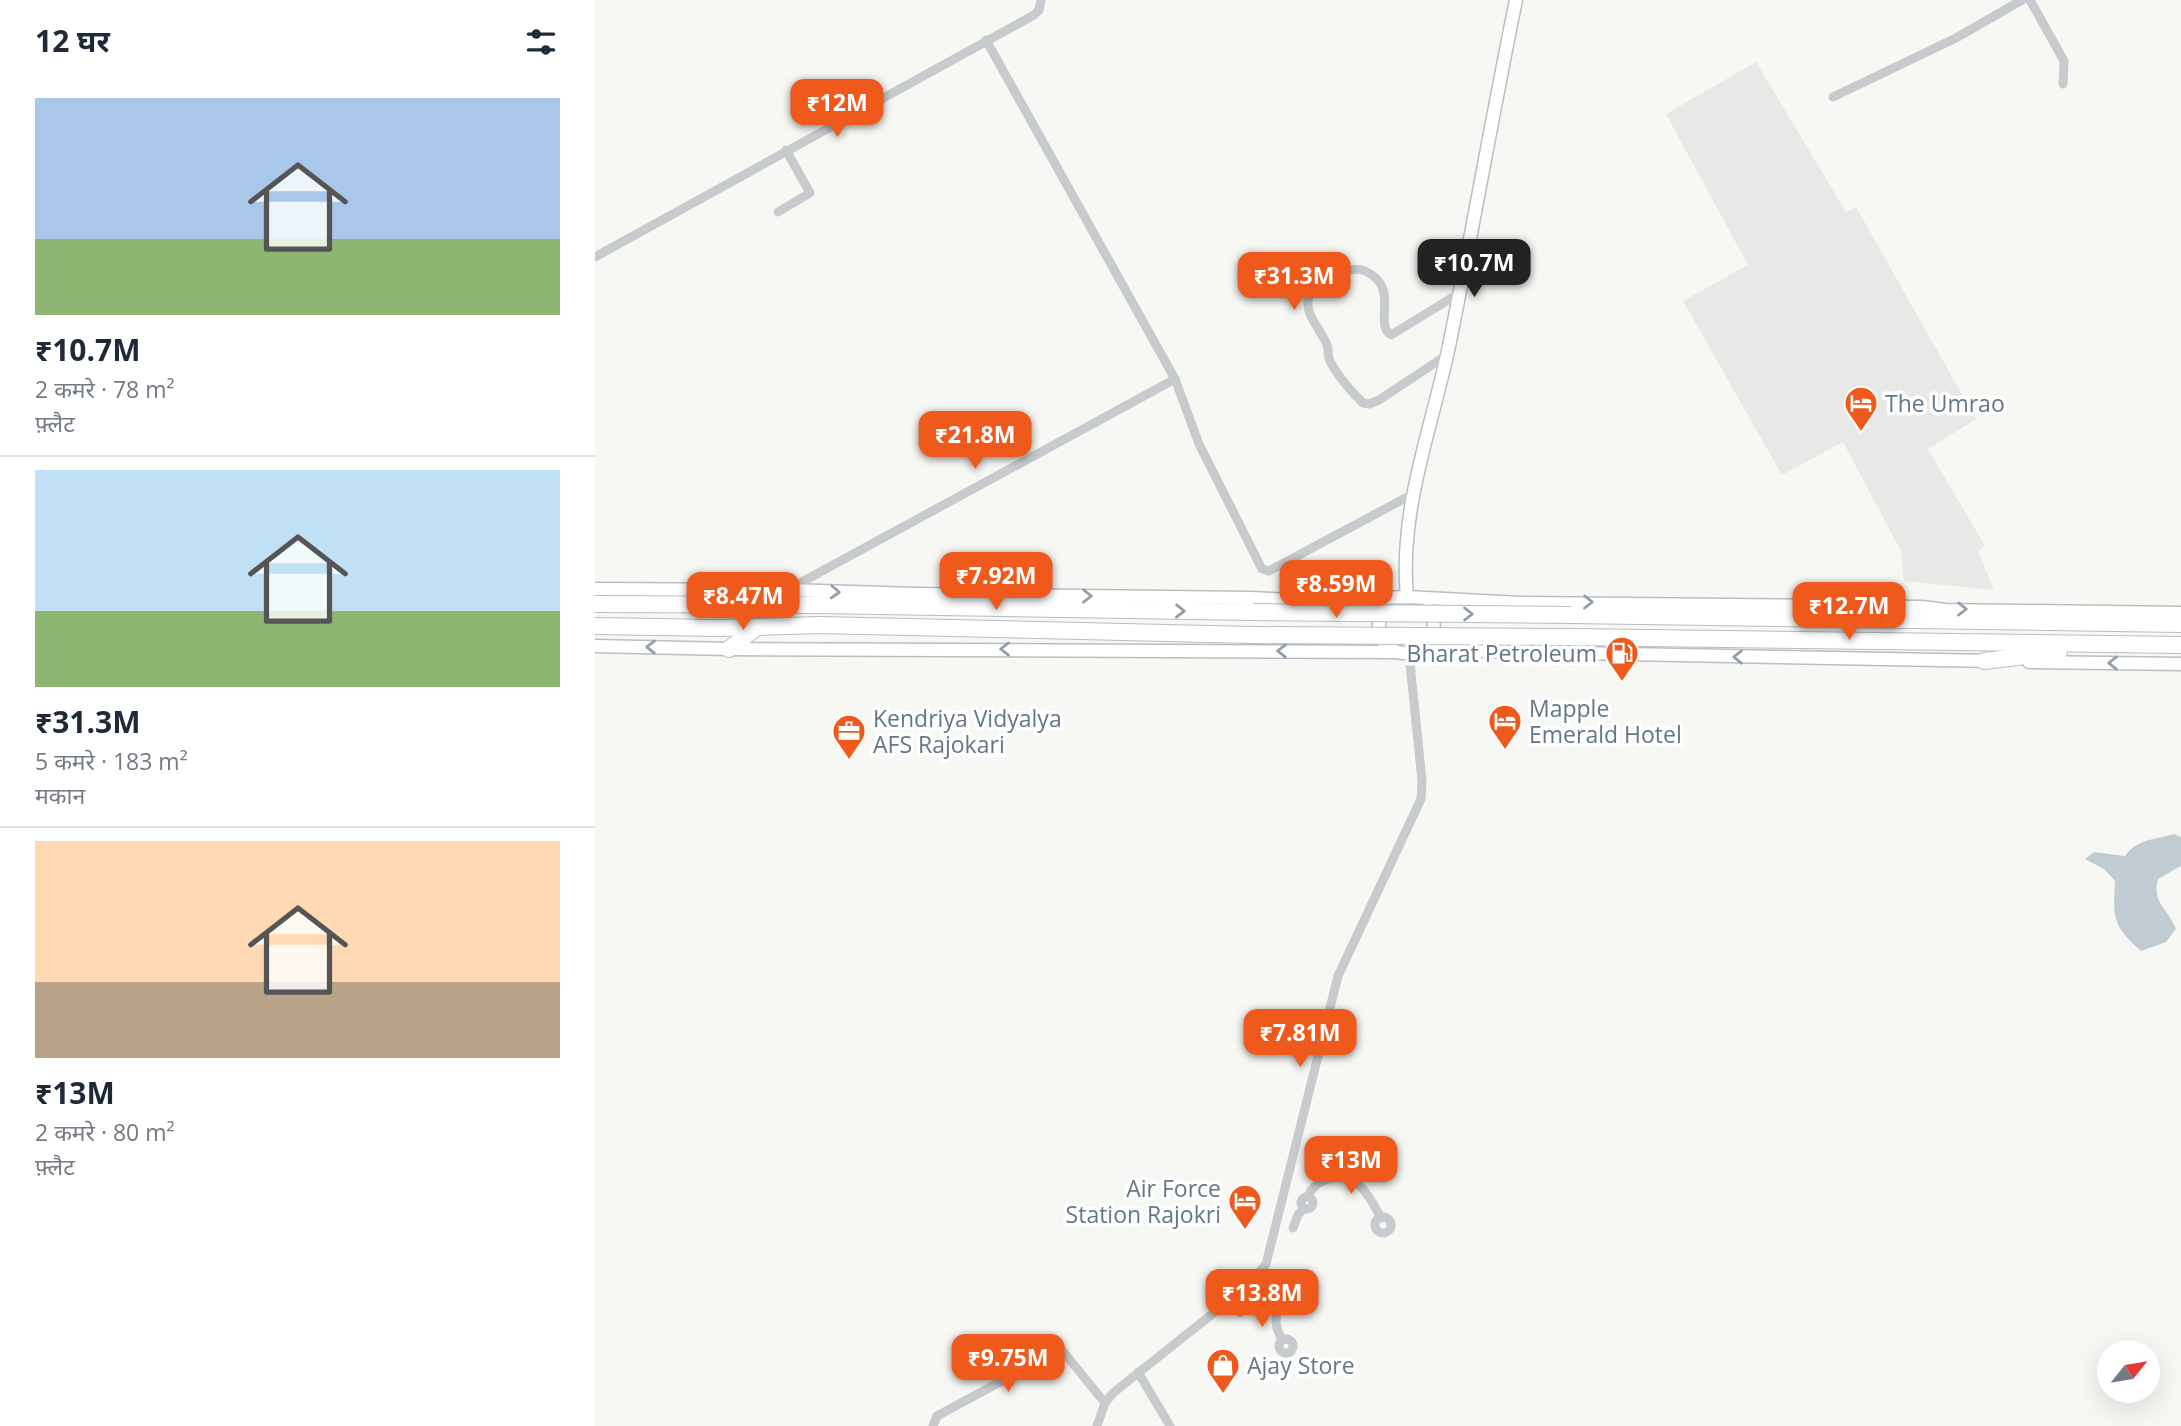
<!DOCTYPE html>
<html lang="hi">
<meta charset="utf-8">
<style>
body{margin:0;font-family:"Open Sans","Noto Sans Devanagari",sans-serif;background:#f6f6f7;color:#1f2937;height:100vh;display:flex;flex-direction:column;font-size:26px;white-space:nowrap}
*{box-sizing:border-box;margin:0}
p{font-size:23px;color:#747a83}
.icon{flex:none;width:38px;height:38px;fill:none;stroke:currentColor;stroke-width:2;stroke-linecap:round;stroke-linejoin:round}
.map{position:relative;flex:1;overflow:hidden}
.side{display:flex;flex-direction:column;background:#fff;width:595px}
.side>*{flex:none}
.needle{width:46px;rotate:60deg}
.tools{position:absolute;left:1502px;top:1340px;display:grid;gap:14px}
.tools a{display:grid;place-items:center;width:63px;height:63px;border-radius:50%;background:#fff;box-shadow:0 7px 28px #0002;font-size:35px}
.price{position:absolute;translate:-50% -60px;padding:0 16px;border-radius:14px;background:#f0591c;color:#fff;font-size:23px;line-height:46px;filter:drop-shadow(0 2px 4px #0008)}
.price::after{content:'';position:absolute;left:50%;top:42px;width:21px;height:16px;margin-left:-10px;background:inherit;clip-path:polygon(0 0,100% 0,50% 100%)}
.price.on{background:#222;color:#fff}
ul{padding:0;list-style:none}
li{display:grid;align-content:center;gap:14px;height:371px;padding:0 35px}
li+li{border-top:2px solid #e0e1e3}
li span{display:grid;place-items:center;height:217px;border-radius:0px;color:#555}
li>.icon{margin-inline-start:auto}
span .icon{width:126px;height:126px;fill:#fffc;stroke-width:1}
li b{font-size:30px}
h2{display:flex;justify-content:space-between;align-items:center;height:84px;padding:0 35px;font-size:30px}
main{display:flex;flex:1;min-height:0}
.map>svg:first-child{display:block}
</style>
<main>
<section class="side">
<h2>12 घर<svg class="icon" aria-label="filters" viewBox="0 0 24 24"><path d="M4 7h16M4 17h16"/><circle cx="9" cy="7" r="2"/><circle cx="15" cy="17" r="2"/></svg></h2>
<ul>
<li><span style="background:linear-gradient(#a9c7e8 65%,#8fb573 0)"><svg class="icon" aria-label="home" viewBox="0 0 24 24"><path d="M3 11l9-7 9 7M6 9v11h12V9"/></svg></span><div><b>₹10.7M</b><p>2 कमरे · 78 m²</p><p>फ़्लैट</p></div></li>
<li><span style="background:linear-gradient(#bfe0f5 65%,#8fb573 0)"><svg class="icon" aria-label="home" viewBox="0 0 24 24"><path d="M3 11l9-7 9 7M6 9v11h12V9"/></svg></span><div><b>₹31.3M</b><p>5 कमरे · 183 m²</p><p>मकान</p></div></li>
<li><span style="background:linear-gradient(#ffd9b3 65%,#b9a48a 0)"><svg class="icon" aria-label="home" viewBox="0 0 24 24"><path d="M3 11l9-7 9 7M6 9v11h12V9"/></svg></span><div><b>₹13M</b><p>2 कमरे · 80 m²</p><p>फ़्लैट</p></div></li>
</ul>
</section>
<div class="map">
<svg width="1586" height="1426" viewBox="0 0 1586 1426">
<rect width="100%" height="100%" fill="#f7f8f4"/>
<polygon fill="#e8e9e7" points="1161,62 1251,212 1261,207 1381,419 1333,449 1390,546 1383,551 1399,590 1309,581 1306,551 1248,442 1187,475 1088,301 1153,265 1071,114"/>
<path fill="#c1ccd2" d="M 1579,834 L 1586,837 L 1586,866 L 1563,879 C 1557,904 1573,908 1581,929 L 1571,942 L 1546,951 C 1517,925 1518,918 1520,881 L 1509,869 L 1490,859 L 1499,852 L 1530,856 C 1543,838 1560,840 1579,834 Z"/>
<g fill="none" stroke-linecap="round" stroke-linejoin="round">
<defs>
<g id="secondary">
<polyline points="0,589 193,590 320,594 655,598 714,601 812,597 925,603 1327,607 1350,610 1586,613"/>
<path d="M 812,597 C 804,512 835,433 853,351 C 877,234 897,117 921,0"/>
<path d="M 790,607 C 785,615 782,624 785,634 C 798,673 857,646 833,609"/>
<polyline points="0,646 134,649 804,652"/>
<polyline points="824,650 1398,661"/>
<polyline points="1434,662 1586,664"/>
</g>
<g id="motorway">
<polyline points="0,604 222,605 658,612"/>
<polyline points="976,615 1586,624"/>
<polyline points="0,626 123,628 224,625 657,635"/>
<polyline points="976,637 1586,645"/>
<polyline points="134,649 162,627"/>
<polyline points="1389,661 1464,652"/>
</g>
</defs>
<use href="#secondary" stroke="#b9bec3" stroke-width="15"/>
<use href="#motorway" stroke="#b9bdc0" stroke-width="18"/>
<g stroke="#c7cbce" stroke-width="9">
<polyline points="1435,0 1469,61 1468,84"/>
<polyline points="391,40 580,379 604,444 667,569 674,571 818,494"/>
<polyline points="1238,97 1361,38 1427,0"/>
<polyline points="183,212 215,193 191,150"/>
<polyline points="0,257 439,15 444,10 446,0"/>
<path d="M 852,355 L 784,400 L 774,404 L 768,403 C 757,392 742,375 735,361 C 732,356 734,350 732,345 C 727,331 711,316 713,301 C 714,289 725,284 734,279 C 745,273 758,266 770,271 C 806,287 778,324 796,335 L 863,294"/>
<polyline points="194,589 580,379"/>
<path d="M 713,1196 C 717,1187 723,1182 733,1179 C 763,1171 774,1196 786,1218"/>
<circle cx="712" cy="1203" r="6"/>
<circle cx="788" cy="1225" r="8"/>
<polyline points="698,1228 703,1215 709,1208"/>
<circle cx="668" cy="1297" r="4.5"/>
<path d="M 673,1296 C 686,1303 681,1310 681,1322 C 681,1329 685,1335 687,1340"/>
<polyline points="645,1313 654,1303 664,1298"/>
<circle cx="691" cy="1346" r="7"/>
<polyline points="543,1372 575,1426"/>
<polyline points="338,1426 342,1416 466,1349 510,1403"/>
<polyline points="502,1426 510,1403 518,1393 655,1284 671,1264 743,976 826,799 827,781 814,653"/>
</g>
<use href="#secondary" stroke="#fff" stroke-width="12"/>
<use href="#motorway" stroke="#fff" stroke-width="16"/>
<defs>
<g id="motorway-bridge">
<polyline points="658,612 976,615"/>
<polyline points="657,635 976,637"/>
</g>
</defs>
<use href="#motorway-bridge" stroke="#b9bdc0" stroke-width="18" stroke-linecap="butt"/>
<use href="#motorway-bridge" stroke="#fff" stroke-width="16"/>
</g>
<defs><path id="oneway-chevron" d="M-2-3.5L2.5 0L-2 3.5" fill="none" stroke-width="1.6" stroke-linecap="round" stroke-linejoin="round" transform="scale(1.75)"/></defs>
<g stroke="#929fab">
<use href="#oneway-chevron" transform="translate(240 592) rotate(3)"/>
<use href="#oneway-chevron" transform="translate(492 596)"/>
<use href="#oneway-chevron" transform="translate(993 602)"/>
<use href="#oneway-chevron" transform="translate(1367 609)"/>
<use href="#oneway-chevron" transform="translate(585 611) rotate(1)"/>
<use href="#oneway-chevron" transform="translate(873 614)"/>
<use href="#oneway-chevron" transform="translate(56 647) rotate(-179)"/>
<use href="#oneway-chevron" transform="translate(410 649) rotate(-180)"/>
<use href="#oneway-chevron" transform="translate(687 651) rotate(-179)"/>
<use href="#oneway-chevron" transform="translate(1143 657) rotate(-179)"/>
<use href="#oneway-chevron" transform="translate(1518 663) rotate(-179)"/>
</g>
<defs>
<symbol id="hotel-pin" viewBox="-11 -11 22 30"><path d="M0 17L-7.5 6A9.5 9.5 0 1 1 7.5 6Z" fill="#f0591c" stroke="#fff"/><path d="M-6-4.5h1.5V1H6V5H4.5V3h-9V5H-6ZM-4 0a1.8 1.8 0 1 1 3.6 0ZM.5 0V-2.5h3Q6-2.5 6 0Z" fill="#fff"/></symbol>
<symbol id="fuel-pin" viewBox="-11 -11 22 30"><path d="M0 17L-7.5 6A9.5 9.5 0 1 1 7.5 6Z" fill="#f0591c" stroke="#fff"/><path d="M-5.5-6h7V0h2V4h1.3V-2.5L3-4.5l.8-.8L6-3V5H2.5V1h-1V6h-7ZM-4.2-4.7v3.2H.2V-4.7Z" fill="#fff"/></symbol>
<symbol id="office-pin" viewBox="-11 -11 22 30"><path d="M0 17L-7.5 6A9.5 9.5 0 1 1 7.5 6Z" fill="#f0591c" stroke="#fff"/><path d="M-6-3h4V-5.5h4V-3h4V5H-6ZM-1-4.5V-3h2v-1.5ZM-6 0V1H6V0Z" fill="#fff"/></symbol>
<symbol id="shop-pin" viewBox="-11 -11 22 30"><path d="M0 17L-7.5 6A9.5 9.5 0 1 1 7.5 6Z" fill="#f0591c" stroke="#fff"/><path d="M-5-2.5h2.3a2.7 3.5 0 0 1 5.4 0H5L5.5 6h-11ZM-1.5-2.5h3a1.5 2.3 0 0 0-3 0Z" fill="#fff"/></symbol>
</defs>
<g fill-rule="evenodd">
<use href="#hotel-pin" x="1247" y="384" width="38" height="52"/>
<use href="#fuel-pin" x="1008" y="634" width="38" height="52"/>
<use href="#hotel-pin" x="891" y="702" width="38" height="52"/>
<use href="#office-pin" x="235" y="712" width="38" height="52"/>
<use href="#hotel-pin" x="631" y="1182" width="38" height="52"/>
<use href="#shop-pin" x="609" y="1346" width="38" height="52"/>
</g>
<g text-anchor="middle" dominant-baseline="central" stroke-width="7" stroke-linejoin="round" paint-order="stroke">
<g font-size="23" fill="#647687" stroke="#fff" text-anchor="start">
<text x="1290" y="403">The Umrao</text>
<text x="1002" y="653" text-anchor="end">Bharat Petroleum</text>
<text x="934" y="708">Mapple<tspan x="934" dy="26">Emerald Hotel</tspan></text>
<text x="278" y="718">Kendriya Vidyalya<tspan x="278" dy="26">AFS Rajokari</tspan></text>
<text x="626" y="1188" text-anchor="end">Air Force<tspan x="626" dy="26">Station Rajokri</tspan></text>
<text x="652" y="1365">Ajay Store</text>
</g>
</g>
</svg>
<div class="tools">
<a><svg class="needle" viewBox="-14 -14 28 28"><path d="M0-13l5 13h-10z" fill="#e53935"/><path d="M0 13l5-13h-10z" fill="#747a83"/></svg></a>
</div>
<b class="price" style="left:242px;top:139px">₹12M</b>
<b class="price on" style="left:879px;top:299px">₹10.7M</b>
<b class="price" style="left:699px;top:312px">₹31.3M</b>
<b class="price" style="left:380px;top:471px">₹21.8M</b>
<b class="price" style="left:401px;top:612px">₹7.92M</b>
<b class="price" style="left:741px;top:620px">₹8.59M</b>
<b class="price" style="left:148px;top:632px">₹8.47M</b>
<b class="price" style="left:1254px;top:642px">₹12.7M</b>
<b class="price" style="left:705px;top:1069px">₹7.81M</b>
<b class="price" style="left:756px;top:1196px">₹13M</b>
<b class="price" style="left:667px;top:1329px">₹13.8M</b>
<b class="price" style="left:413px;top:1394px">₹9.75M</b>
</div>
</main>
